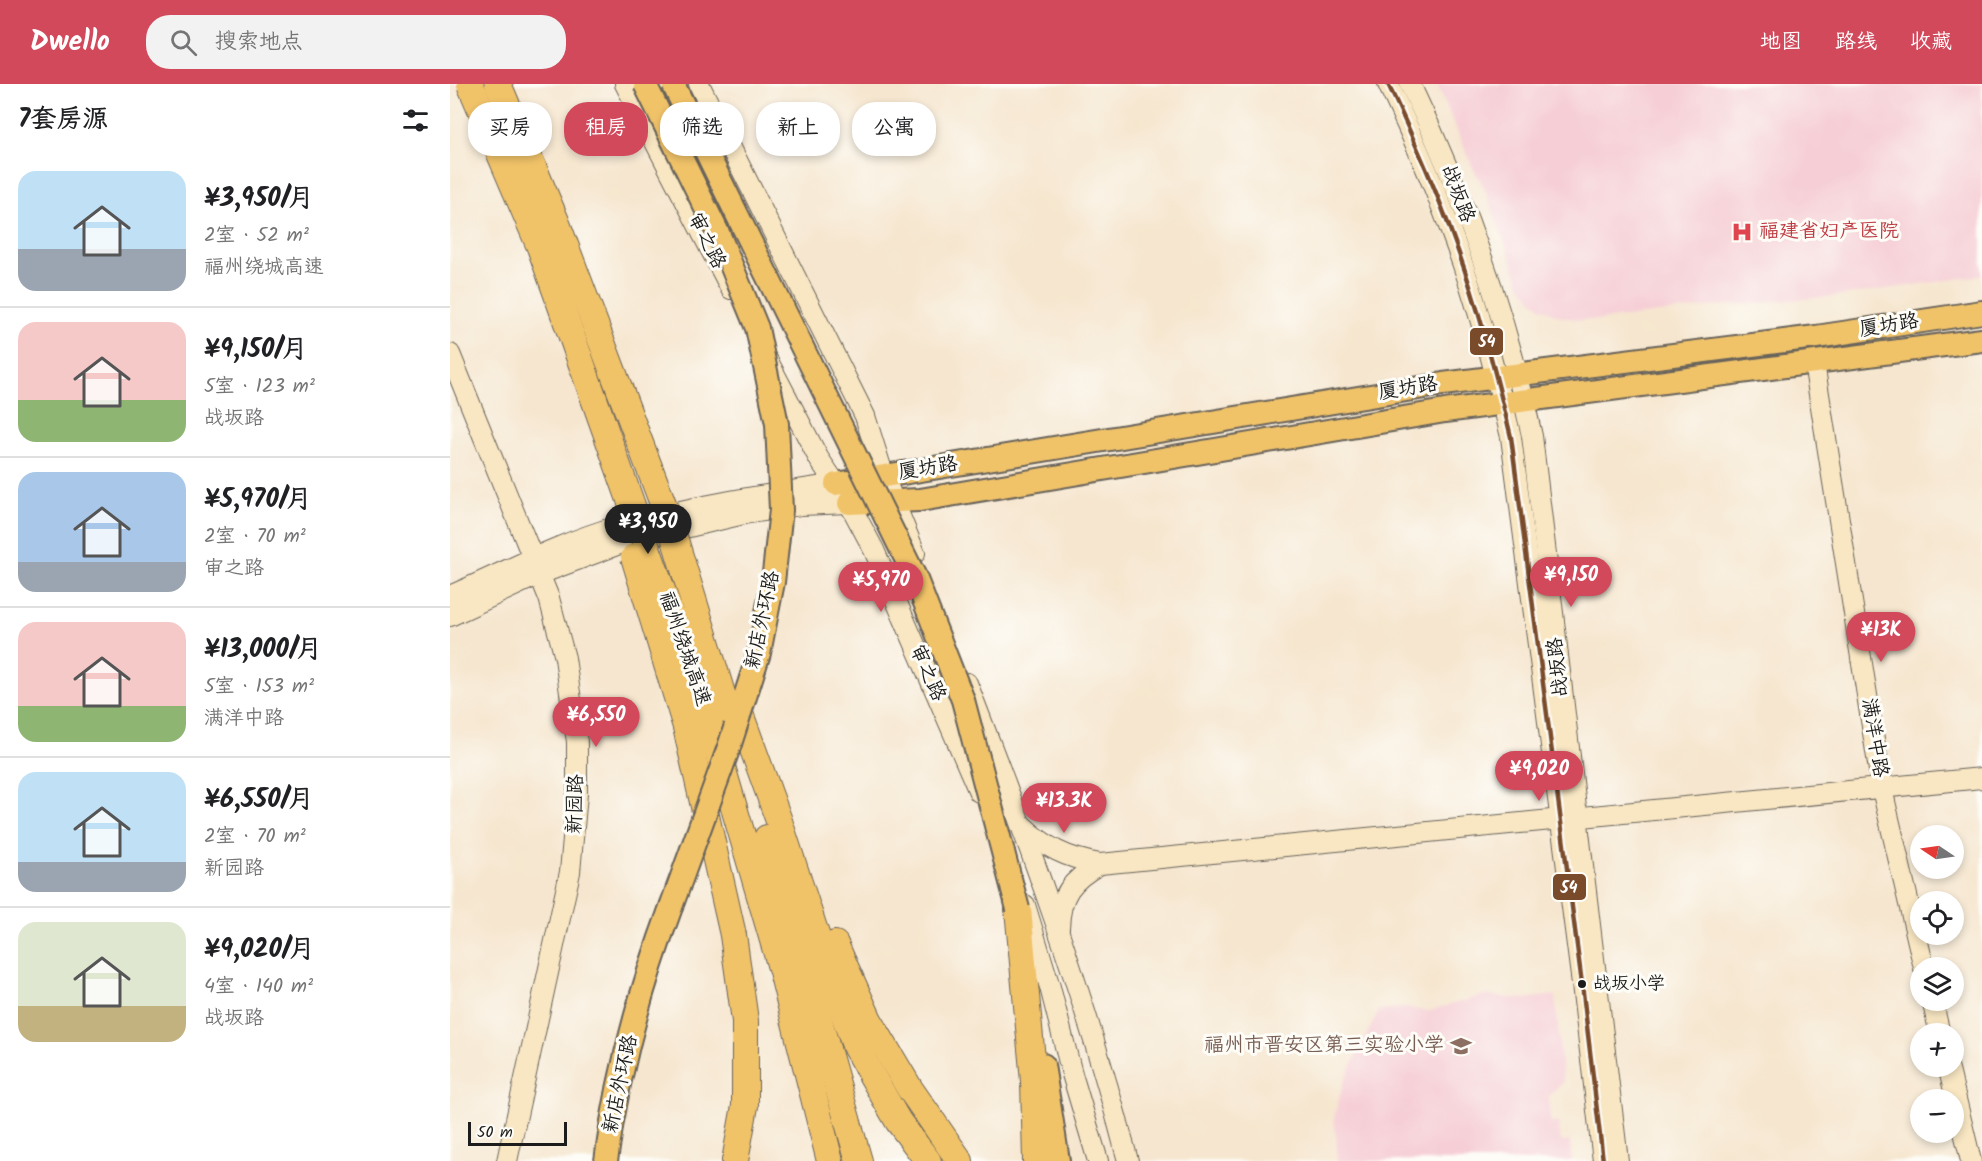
<!DOCTYPE html>
<html lang="zh">
<meta charset="utf-8">
<style>
body{margin:0;font-family:Kalam,"LXGW WenKai TC",sans-serif;background:#f2f2f2;color:#202124;height:100vh;display:flex;flex-direction:column;font-size:22px;white-space:nowrap}
*{box-sizing:border-box;margin:0}
p{font-size:20px;color:#757577}
.icon{flex:none;width:33px;height:33px;fill:none;stroke:currentColor;stroke-width:2;stroke-linecap:round;stroke-linejoin:round}
.map{position:relative;flex:1;overflow:hidden}
.sheet{display:flex;flex-direction:column;background:#fff;width:450px}
.sheet>*{flex:none}
.top-card{position:absolute;left:18px;top:18px;width:570px;height:54px;display:flex;gap:12px}
.needle{width:39px;rotate:283deg}
.buttons{position:absolute;left:1460px;top:741px;display:grid;gap:12px}
.buttons a{display:grid;place-items:center;width:54px;height:54px;border-radius:50%;background:#fff;box-shadow:0 3px 9px #0003;font-size:30px}
.scale{position:absolute;left:18px;bottom:15px;width:99px;box-sizing:border-box;padding-left:6px;border:3px solid #1c1c1c;border-top:0;font-size:16px;line-height:21px;white-space:nowrap;color:#1c1c1c;-webkit-text-stroke:4px #fdfcf7;paint-order:stroke}
.price{position:absolute;translate:-50% -51px;padding:0 14px;border-radius:21px;background:#d1495b;color:#fff;font-size:20px;line-height:39px;filter:drop-shadow(0 2px 3px #0008)}
.price::after{content:'';position:absolute;left:50%;top:36px;width:18px;height:14px;margin-left:-9px;background:inherit;clip-path:polygon(0 0,100% 0,50% 100%)}
.price.active{background:#222;color:#fff}
ul{padding:0;list-style:none}
li{display:flex;align-items:center;gap:18px;height:150px;padding:0 18px}
li+li{border-top:2px solid #e0e0e0}
li span{display:grid;place-items:center;flex:none;width:168px;height:120px;border-radius:18px;color:#555}
li>.icon{margin-inline-start:auto}
span .icon{width:72px;height:72px;fill:#fffc;stroke-width:1}
li b{font-size:26px}
h2{display:flex;justify-content:space-between;align-items:center;height:72px;padding:0 18px;font-size:26px}
.pill{padding:0 21px;border-radius:24px;background:#fff;box-shadow:0 3px 9px #0003;font-size:21px;line-height:54px}
.pill.active{background:#d1495b;color:#fff}
header{display:flex;align-items:center;gap:36px;box-sizing:border-box;height:84px;padding:0 30px;background:#d1495b;color:#fff}
header strong{font-size:28px}
nav{display:flex;gap:33px;margin-inline-start:auto;font-size:21px}
.search{width:420px;height:54px;background:#f2f2f2;display:flex;align-items:center;gap:15px;box-sizing:border-box;padding:0 21px;border-radius:24px;color:#757577;font-size:22px}
main{display:flex;flex:1;min-height:0}
.map>svg:first-child{display:block}
</style>
<header>
<strong>Dwello</strong>
<div class="search"><svg class="icon" aria-label="search" viewBox="0 0 24 24"><circle cx="10" cy="10" r="6"/><path d="M15 15l6 6"/></svg>搜索地点</div>
<nav><a>地图</a><a>路线</a><a>收藏</a></nav>
</header>
<main>
<section class="sheet">
<h2>7套房源<svg class="icon" aria-label="filters" viewBox="0 0 24 24"><path d="M4 7h16M4 17h16"/><circle cx="9" cy="7" r="2"/><circle cx="15" cy="17" r="2"/></svg></h2>
<ul>
<li><span style="background:linear-gradient(#bfe0f5 65%,#9aa5b1 0)"><svg class="icon" aria-label="home" viewBox="0 0 24 24"><path d="M3 11l9-7 9 7M6 9v11h12V9"/></svg></span><div><b>¥3,950/月</b><p>2室 · 52 m²</p><p>福州绕城高速</p></div></li>
<li><span style="background:linear-gradient(#f6c9c9 65%,#8fb573 0)"><svg class="icon" aria-label="home" viewBox="0 0 24 24"><path d="M3 11l9-7 9 7M6 9v11h12V9"/></svg></span><div><b>¥9,150/月</b><p>5室 · 123 m²</p><p>战坂路</p></div></li>
<li><span style="background:linear-gradient(#a9c7e8 75%,#9aa5b1 0)"><svg class="icon" aria-label="home" viewBox="0 0 24 24"><path d="M3 11l9-7 9 7M6 9v11h12V9"/></svg></span><div><b>¥5,970/月</b><p>2室 · 70 m²</p><p>审之路</p></div></li>
<li><span style="background:linear-gradient(#f6c9c9 70%,#8fb573 0)"><svg class="icon" aria-label="home" viewBox="0 0 24 24"><path d="M3 11l9-7 9 7M6 9v11h12V9"/></svg></span><div><b>¥13,000/月</b><p>5室 · 153 m²</p><p>满洋中路</p></div></li>
<li><span style="background:linear-gradient(#bfe0f5 75%,#9aa5b1 0)"><svg class="icon" aria-label="home" viewBox="0 0 24 24"><path d="M3 11l9-7 9 7M6 9v11h12V9"/></svg></span><div><b>¥6,550/月</b><p>2室 · 70 m²</p><p>新园路</p></div></li>
<li><span style="background:linear-gradient(#dfe7d0 70%,#c2b280 0)"><svg class="icon" aria-label="home" viewBox="0 0 24 24"><path d="M3 11l9-7 9 7M6 9v11h12V9"/></svg></span><div><b>¥9,020/月</b><p>4室 · 140 m²</p><p>战坂路</p></div></li>
</ul>
</section>
<div class="map">
<svg width="1532" height="1077" viewBox="0 0 1532 1077">
<rect width="100%" height="100%" fill="#fdfcf7"/>
<filter id="ink" filterUnits="userSpaceOnUse"><feTurbulence type="fractalNoise" baseFrequency=".0167" numOctaves="2"/><feDisplacementMap in="SourceGraphic" scale="12" xChannelSelector="R" yChannelSelector="G"/><feConvolveMatrix kernelMatrix="1 2 1 2 8 2 1 2 1" color-interpolation-filters="sRGB"/></filter>
<filter id="wash" filterUnits="userSpaceOnUse"><feTurbulence type="fractalNoise" baseFrequency=".008" numOctaves="4" result="noise"/><feDisplacementMap in="SourceGraphic" scale="24" xChannelSelector="R" yChannelSelector="G"/><feGaussianBlur stdDeviation="1.35" result="paint"/><feColorMatrix in="noise" values="0 0 0 0 0 0 0 0 0 0 0 0 0 0 0 0 0 1.4 0 .05"/><feComposite in="paint" operator="in"/></filter>
<g filter="url(#wash)">
<rect width="100%" height="100%" fill="#f6e6cf"/>
<g fill="#f6cfd6">
<polygon points="987,0 1532,0 1532,191 1389,212 1267,222 1151,236 1129,236 1109,232 1090,223 1071,202 1035,106 1022,82"/>
<polygon points="1033,911 1073,915 1105,911 1113,998 1098,1013 1101,1039 1108,1038 1111,1058 1120,1057 1122,1077 888,1077 884,1033 894,997 929,926 958,924 979,927"/>
</g>
</g>
<g filter="url(#ink)">
<g fill="none" stroke-linecap="round" stroke-linejoin="round">
<defs>
<g id="secondary">
<polyline points="175,0 281,205"/>
<polyline points="249,0 415,332 434,393 465,469"/>
<path d="M 938,0 C 962,51 985,102 1004,156 C 1028,220 1045,287 1061,353 L 1132,900 L 1153,1077"/>
<path d="M 960,0 C 1014,112 1056,231 1082,352 L 1168,1077"/>
<polyline points="0,270 99,514 115,574 127,658 127,710 120,788 57,1077"/>
<polyline points="318,277 369,375 399,419 424,466 529,708"/>
<polyline points="1364,279 1432,705 1474,884"/>
<path d="M 0,512 C 55,488 111,458 169,442 C 240,422 314,411 386,400"/>
<polyline points="0,532 90,490 175,458 294,430 351,421 399,419"/>
<path d="M 517,599 C 578,756 636,914 678,1077"/>
<path d="M 572,741 C 596,764 616,774 650,780 L 1532,694"/>
<polyline points="575,821 600,903 622,990 648,1077"/>
<path d="M 609,844 C 610,811 621,796 650,780"/>
<polyline points="1482,916 1490,950"/>
<polyline points="1498,982 1521,1077"/>
</g>
<g id="primary">
<polyline points="386,400 993,300 1366,253 1532,228"/>
<polyline points="399,419 470,416 995,327 1532,256"/>
<polyline points="593,981 608,1077"/>
<path d="M 156,1077 C 167,992 191,904 221,823"/>
</g>
<g id="highway">
<polyline points="288,624 328,734 375,878 406,964 448,1037 478,1077"/>
<polyline points="258,635 332,887 380,1077"/>
<polyline points="236,643 283,851 295,937 295,1022 285,1077"/>
<polyline points="317,754 409,1077"/>
<polyline points="568,825 584,997 586,1077"/>
<polyline points="385,860 419,936 460,1005 510,1077"/>
</g>
</defs>
<use href="#secondary" stroke="#68635b" stroke-width="22"/>
<use href="#primary" stroke="#68635b" stroke-width="26"/>
<use href="#highway" stroke="#68635b" stroke-width="28"/>
<use href="#secondary" stroke="#f9e7c3" stroke-width="20"/>
<use href="#primary" stroke="#f1c369" stroke-width="22"/>
<use href="#highway" stroke="#f1c369" stroke-width="26"/>
<defs>
<g id="primary-bridge">
<polyline points="195,0 268,149 307,244 327,340 331,426 323,498 309,569 279,663 221,823"/>
<polyline points="223,0 465,493 513,616 568,825"/>
</g>
<g id="highway-bridge">
<polyline points="20,0 90,163 258,635"/>
<polyline points="48,0 106,137 218,433 277,626"/>
<polyline points="184,473 236,643"/>
</g>
</defs>
<use href="#primary-bridge" stroke="#68635b" stroke-width="26" stroke-linecap="butt"/>
<use href="#highway-bridge" stroke="#68635b" stroke-width="28" stroke-linecap="butt"/>
<use href="#primary-bridge" stroke="#f1c369" stroke-width="22"/>
<use href="#highway-bridge" stroke="#f1c369" stroke-width="26"/>
<defs>
<path id="bus-1" d="M 938,0 C 962,51 985,102 1004,156 C 1028,220 1045,287 1061,353 L 1132,900 L 1153,1077"/>
</defs>
<use href="#bus-1" stroke="#fdfcf7" stroke-width="9"/>
<use href="#bus-1" stroke="#7a4b2a" stroke-width="4.5"/>
</g>
</g>
<defs>
<symbol id="hospital-bare" viewBox="-9 -9 18 18"><path d="M-5-5h3v3.5h4V-5h3V5h-3V1.5h-4V5h-3Z" fill="#e0444e" stroke="#fdfcf7" stroke-width="2.5" paint-order="stroke"/></symbol>
<symbol id="school-bare" viewBox="-9 -9 18 18"><path d="M0-5L7-2L0 1L-7-2ZM-4 1L0 2.5L4 1V4Q0 6-4 4Z" fill="#8d6e63" stroke="#fdfcf7" stroke-width="2.5" paint-order="stroke"/></symbol>
</defs>
<g fill-rule="evenodd">
<use href="#hospital-bare" x="1277" y="133" width="30" height="30"/>
<use href="#school-bare" x="996" y="947" width="30" height="30"/>
</g>
<circle fill="#1c1c1c" stroke="#fdfcf7" stroke-width="2" cx="1132" cy="900" r="5"/>
<g text-anchor="middle" dominant-baseline="central" stroke-width="6" stroke-linejoin="round" paint-order="stroke">
<g font-size="18" fill="#1c1c1c" stroke="#fdfcf7" text-anchor="start">
<text x="1143" y="900">战坂小学</text>
</g>
<g font-size="20" fill="#1c1c1c" stroke="#fdfcf7">
<text transform="translate(1007 110) rotate(69)">战坂路</text>
<text transform="translate(256 157) rotate(63)">审之路</text>
<text transform="translate(1439 242) rotate(-9)">厦坊路</text>
<text transform="translate(958 305) rotate(-9)">厦坊路</text>
<text transform="translate(478 385) rotate(-9)">厦坊路</text>
<text transform="translate(313 536) rotate(-78)">新店外环路</text>
<text transform="translate(234 565) rotate(71)">福州绕城高速</text>
<text transform="translate(1109 583) rotate(-97)">战坂路</text>
<text transform="translate(477 589) rotate(66)">审之路</text>
<text transform="translate(1424 654) rotate(81)">满洋中路</text>
<text transform="translate(126 720) rotate(-88)">新园路</text>
<text transform="translate(171 1000) rotate(-78)">新店外环路</text>
</g>
<g font-size="20" fill="#be3a42" stroke="#fdfcf7" text-anchor="start">
<text x="1309" y="148">福建省妇产医院</text>
</g>
<g font-size="20" fill="#785e54" stroke="#fdfcf7" text-anchor="end">
<text x="994" y="962">福州市晋安区第三实验小学</text>
</g>
</g>
<g stroke="#fdfcf7" stroke-width="2">
<rect x="1019" y="243" width="35" height="29" rx="6" fill="#7a4b2a"/>
<rect x="1102" y="789" width="35" height="28" rx="6" fill="#7a4b2a"/>
</g>
<g font-size="16" text-anchor="middle" font-weight="bold" fill="#fff">
<text x="1037" y="263">54</text>
<text x="1119" y="809">54</text>
</g>
</svg>
<div class="buttons">
<a><svg class="needle" viewBox="-14 -14 28 28"><path d="M0-13l5 13h-10z" fill="#e53935"/><path d="M0 13l5-13h-10z" fill="#757577"/></svg></a>
<a><svg class="icon" aria-label="locate" viewBox="0 0 24 24"><circle cx="12" cy="12" r="6"/><path d="M12 2v4M12 18v4M2 12h4M18 12h4"/></svg></a>
<a><svg class="icon" aria-label="layers" viewBox="0 0 24 24"><path d="M12 4l9 5-9 5-9-5zM3 14l9 5 9-5"/></svg></a>
<a>+</a>
<a>−</a>
</div>
<div class="scale">50 m</div>
<b class="price active" style="left:198px;top:471px">¥3,950</b>
<b class="price" style="left:1121px;top:524px">¥9,150</b>
<b class="price" style="left:431px;top:529px">¥5,970</b>
<b class="price" style="left:1431px;top:579px">¥13K</b>
<b class="price" style="left:146px;top:664px">¥6,550</b>
<b class="price" style="left:1089px;top:718px">¥9,020</b>
<b class="price" style="left:614px;top:750px">¥13.3K</b>
<div class="top-card">
<a class="pill">买房</a>
<a class="pill active">租房</a>
<a class="pill">筛选</a>
<a class="pill">新上</a>
<a class="pill">公寓</a>
</div>
</div>
</main>
